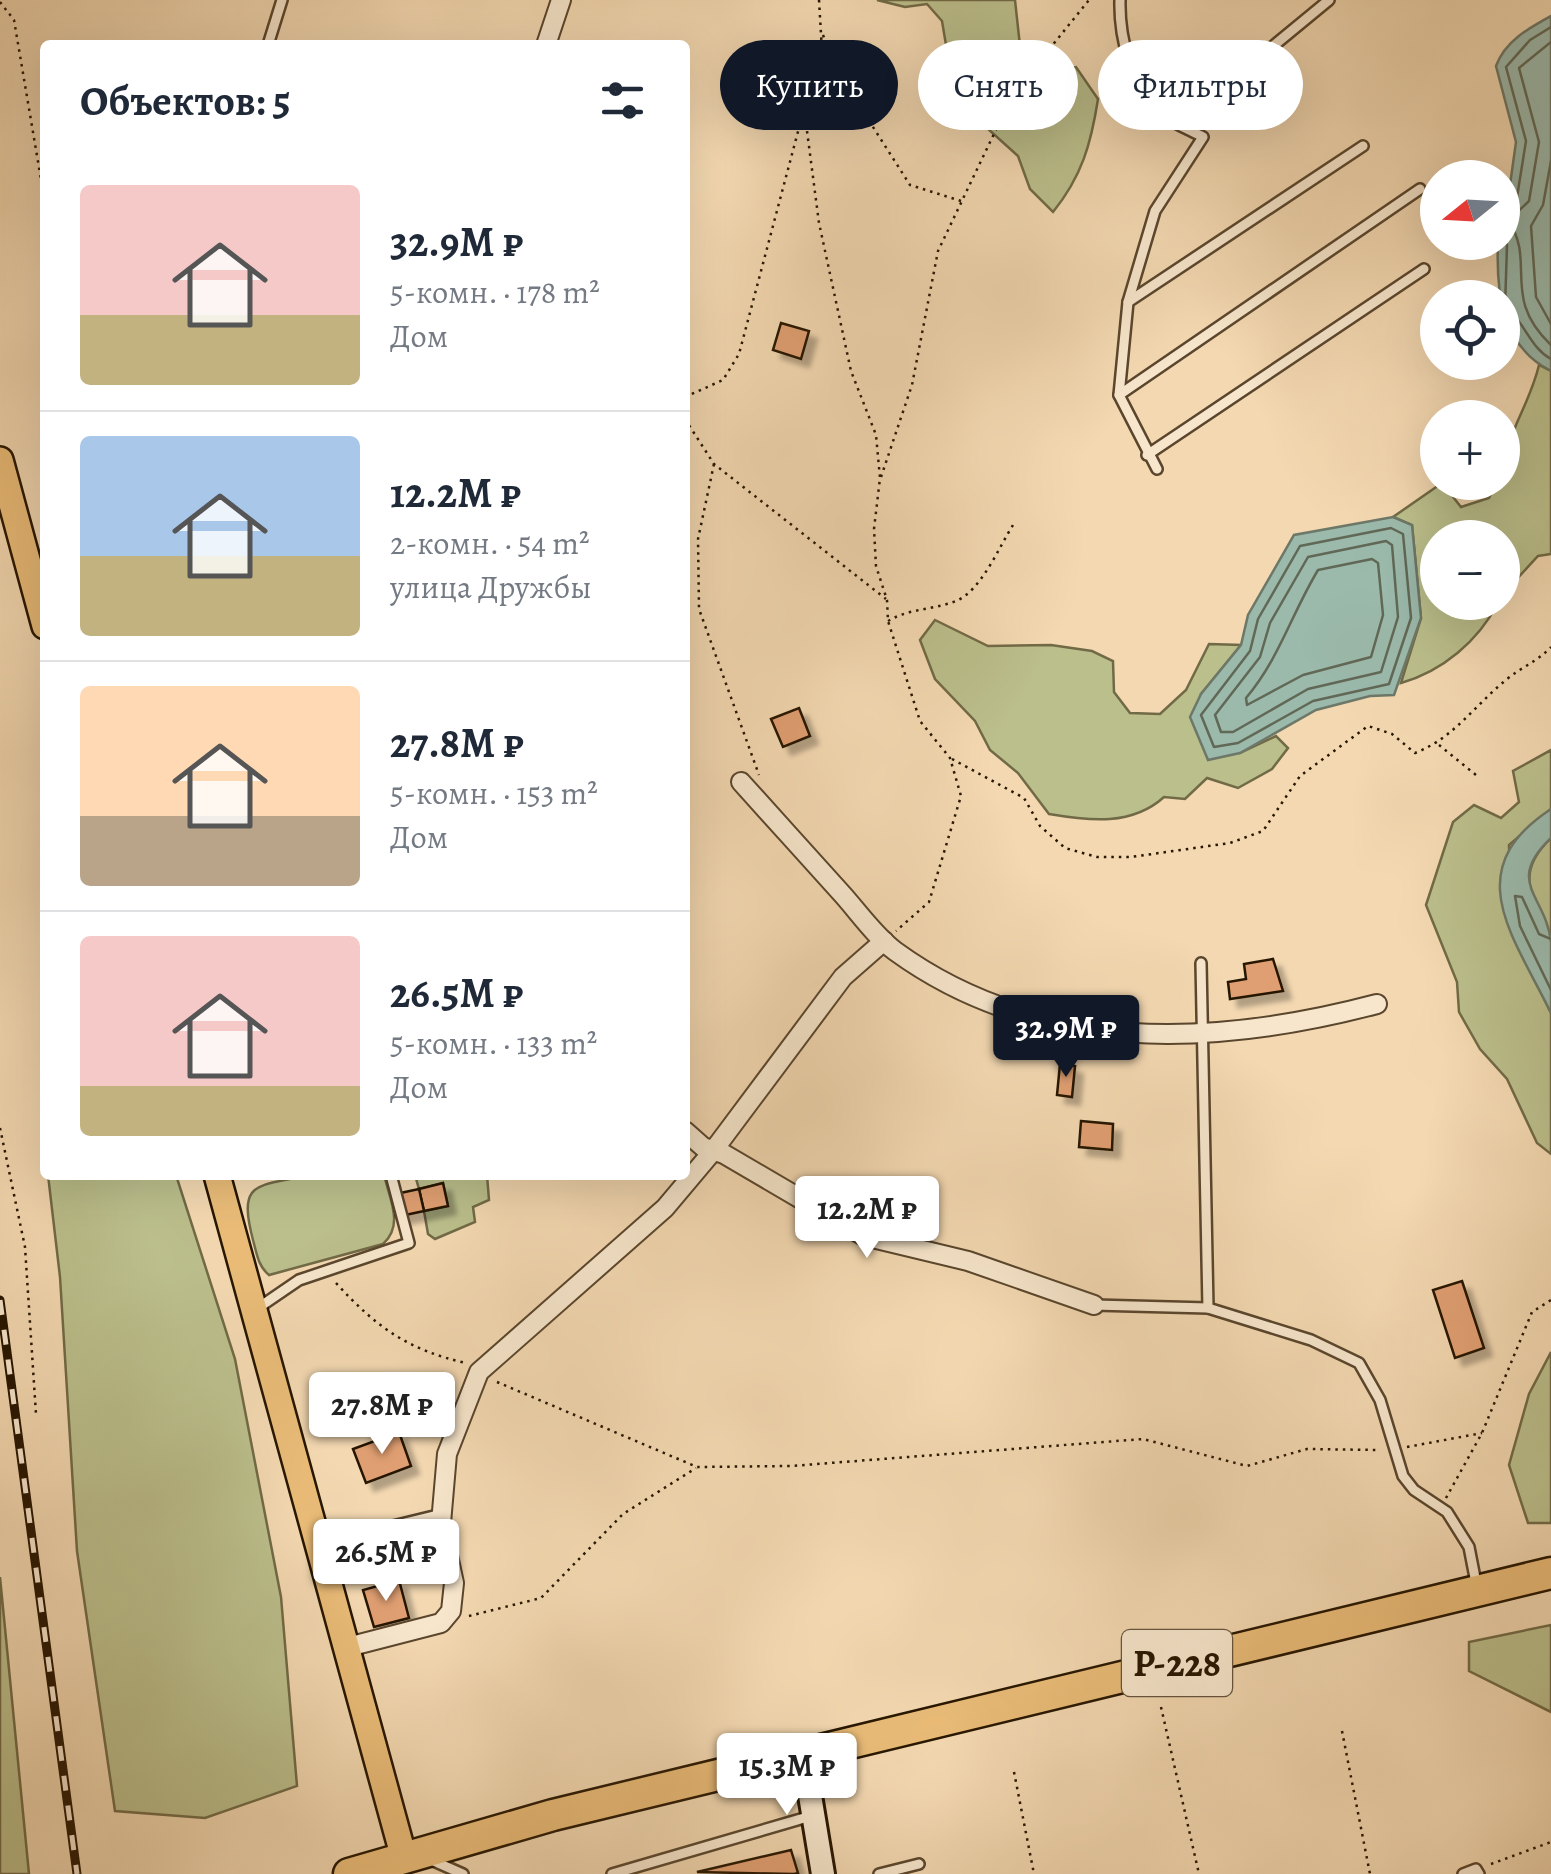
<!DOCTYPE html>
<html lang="ru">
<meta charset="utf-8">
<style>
body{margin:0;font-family:Alegreya,serif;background:#f2f2f3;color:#1f2937;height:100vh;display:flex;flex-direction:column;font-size:38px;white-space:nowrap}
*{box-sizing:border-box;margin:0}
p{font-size:32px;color:#747a83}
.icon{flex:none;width:55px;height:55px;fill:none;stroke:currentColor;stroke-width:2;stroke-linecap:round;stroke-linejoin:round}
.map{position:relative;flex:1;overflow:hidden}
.drawer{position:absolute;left:40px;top:40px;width:650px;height:1140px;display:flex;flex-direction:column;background:#fff;border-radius:10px;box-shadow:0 10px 40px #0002}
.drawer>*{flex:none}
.banner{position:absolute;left:720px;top:40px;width:680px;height:90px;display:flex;gap:20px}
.needle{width:65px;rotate:252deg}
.fabs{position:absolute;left:1420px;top:160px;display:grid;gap:20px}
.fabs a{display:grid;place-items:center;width:100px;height:100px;border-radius:50%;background:#fff;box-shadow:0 10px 40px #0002;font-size:50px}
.price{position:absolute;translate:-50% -85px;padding:0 22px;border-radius:10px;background:#fff;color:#222;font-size:32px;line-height:65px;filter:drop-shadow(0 2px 5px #0008)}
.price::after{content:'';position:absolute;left:50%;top:60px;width:30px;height:22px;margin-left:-15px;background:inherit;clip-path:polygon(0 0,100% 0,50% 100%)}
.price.active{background:#111827;color:#fff}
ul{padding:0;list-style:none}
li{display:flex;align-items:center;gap:30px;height:250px;padding:0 40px}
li+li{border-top:2px solid #e0e1e3}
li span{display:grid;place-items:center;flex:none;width:280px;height:200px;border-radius:10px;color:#555}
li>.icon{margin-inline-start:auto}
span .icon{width:120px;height:120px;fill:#fffc;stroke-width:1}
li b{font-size:42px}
h2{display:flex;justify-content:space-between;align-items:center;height:120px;padding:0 40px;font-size:42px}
.pill{padding:0 35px;border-radius:45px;background:#fff;box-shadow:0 10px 40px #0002;font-size:35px;line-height:90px}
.pill.active{background:#111827;color:#fff}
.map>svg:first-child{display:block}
</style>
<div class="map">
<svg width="1551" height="1874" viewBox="0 0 1551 1874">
<defs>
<filter id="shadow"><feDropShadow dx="8" dy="8" stdDeviation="2.5" flood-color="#0004"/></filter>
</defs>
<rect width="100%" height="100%" fill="#f3d8b1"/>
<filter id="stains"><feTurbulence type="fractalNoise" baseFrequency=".002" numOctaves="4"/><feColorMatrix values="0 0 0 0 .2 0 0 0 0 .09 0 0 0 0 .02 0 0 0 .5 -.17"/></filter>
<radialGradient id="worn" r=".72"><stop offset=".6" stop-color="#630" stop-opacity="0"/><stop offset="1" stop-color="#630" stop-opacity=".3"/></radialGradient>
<g fill="#bbbf8c" stroke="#716a46" stroke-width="2.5">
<path d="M 877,0 L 1015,0 L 1020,46 L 1035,74 L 1076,67 L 1098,99 C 1091,144 1082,176 1053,212 L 1030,189 L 1018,156 L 988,129 L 975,107 L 978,77 L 946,45 L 942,21 L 927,4 L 905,7 Z"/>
<path d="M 1539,365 L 1551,371 L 1551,554 L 1538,556 L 1503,594 L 1502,538 L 1438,538 L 1438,602 L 1498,603 C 1478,641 1443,671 1401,683 L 1421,618 L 1412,525 L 1393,517 L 1442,483 L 1461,507 L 1489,498 L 1496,483 L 1502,482 C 1503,436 1529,408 1539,365 Z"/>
<path d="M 935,620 L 988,646 L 1051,645 L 1092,651 L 1113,661 L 1114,692 L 1130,713 L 1160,714 L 1186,690 L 1209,644 L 1241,645 L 1201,694 L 1240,753 L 1276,736 L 1288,748 L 1272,769 L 1238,788 L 1207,778 L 1185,799 L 1164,797 C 1132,826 1090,821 1049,814 L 1018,773 L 990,750 L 975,721 L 935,679 L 920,640 Z"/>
<polygon points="1551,750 1551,809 1509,845 1511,930 1551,1013 1551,1154 1537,1143 1507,1079 1480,1049 1459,1012 1457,982 1426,905 1453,822 1474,805 1501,818 1519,802 1513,771"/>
<path d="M 1551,838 L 1551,939 C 1533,897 1513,874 1551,838 Z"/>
<polygon points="48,1175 176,1175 235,1359 281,1597 297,1786 205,1818 115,1811 77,1551 60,1277"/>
<path d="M 309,1175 L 384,1175 C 390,1200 404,1225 383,1244 L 269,1275 C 258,1266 257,1254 253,1240 C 237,1179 258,1187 309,1175 Z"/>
<polygon points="415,1175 487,1175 489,1200 473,1207 475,1222 435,1239 428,1234 424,1211 448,1206 443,1183 419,1189"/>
<polygon points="1551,1352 1551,1523 1528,1523 1509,1465 1529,1394"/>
<polygon points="0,1577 29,1874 0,1874"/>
<polygon points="1551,1625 1551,1712 1469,1671 1469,1642"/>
</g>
<g fill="#9bbaac" stroke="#6d7868" stroke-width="2.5">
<path d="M 1551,16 L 1551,371 C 1501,346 1496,291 1498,243 L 1502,242 L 1516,142 L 1496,66 C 1505,41 1529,28 1551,16 Z"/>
<polygon points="1393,517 1412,525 1421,618 1394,695 1370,696 1316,710 1240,753 1208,760 1190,717 1201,694 1241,645 1248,615 1294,535"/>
<path d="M 1551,809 L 1551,838 C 1504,883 1546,895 1551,942 C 1551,965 1551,990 1551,1013 C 1513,935 1458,870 1551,809 Z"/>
</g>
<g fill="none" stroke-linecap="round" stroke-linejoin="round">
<g stroke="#616856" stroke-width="2.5">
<path d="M 1551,42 L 1519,68 L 1539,142 L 1529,201 L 1508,221 C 1537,261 1500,297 1551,345"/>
<polyline points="1551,161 1543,205 1531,226 1536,297 1551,324"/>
<polyline points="1502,205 1517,197 1526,141 1506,67 1530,40 1551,27"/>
<path d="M 1502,235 L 1507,245 L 1505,308 C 1525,321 1529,347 1551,359"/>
<polygon points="1391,528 1403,534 1411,618 1389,684 1313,701 1238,743 1214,747 1201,715 1250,651 1258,619 1300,546"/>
<polygon points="1386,541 1392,545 1398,617 1381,672 1308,689 1233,732 1221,732 1215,715 1260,657 1270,623 1308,557"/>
<path d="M 1372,559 L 1378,563 L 1383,615 L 1371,657 L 1303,675 L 1247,705 L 1246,698 C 1279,659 1291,615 1318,570 Z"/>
<polyline points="1551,939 1539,934 1522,897 1515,896 1520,926 1551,990"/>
</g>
</g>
<g fill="#e09f72" stroke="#271601" stroke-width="2.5" filter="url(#shadow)">
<polygon points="781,323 809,331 801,359 773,350"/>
<polygon points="799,708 810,736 783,747 771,719"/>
<polygon points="1273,959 1283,991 1230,999 1228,982 1246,979 1244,964"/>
<polygon points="1060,1064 1075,1066 1072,1097 1057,1095"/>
<polygon points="1081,1121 1113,1124 1112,1150 1079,1147"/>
<polygon points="443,1183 448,1206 424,1211 419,1189"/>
<polygon points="419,1189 424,1211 396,1217 391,1195"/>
<polygon points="1462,1281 1484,1348 1455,1358 1433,1290"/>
<polygon points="399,1432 411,1466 366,1483 353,1449"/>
<polygon points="399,1580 409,1618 374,1627 363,1590"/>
<polygon points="791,1850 798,1873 794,1874 697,1872"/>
</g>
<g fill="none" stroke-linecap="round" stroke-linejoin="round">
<defs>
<g id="lane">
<path d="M 1120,0 C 1119,38 1131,85 1160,113 C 1172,123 1190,130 1203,137 L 1155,211 L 1128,302 L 1119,395 L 1157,469"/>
<polyline points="268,45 282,0"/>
<polyline points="1186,118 1329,0"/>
<polyline points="1128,302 1363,146"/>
<polyline points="1119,395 1420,189"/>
<polyline points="1147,455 1424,269"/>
<polyline points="1201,963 1208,1308"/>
<polyline points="1094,1305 1208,1308 1311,1340 1359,1363 1380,1400 1403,1476 1414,1490 1447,1512 1469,1547 1477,1588"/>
<polyline points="258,1308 299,1280 409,1243 391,1175"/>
<polyline points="319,1544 442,1514"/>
<polyline points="429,1859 463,1874"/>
<polyline points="612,1874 811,1816"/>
<polyline points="879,1874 919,1864"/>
<polyline points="1463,1874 1476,1869 1479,1874"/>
</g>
<g id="street">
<polyline points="546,45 561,0"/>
<path d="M 741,782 C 775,820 809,857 843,895 C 859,913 875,936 895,951 C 1038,1055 1214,1047 1377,1004"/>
<polyline points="685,1131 703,1147 724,1154 864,1236 968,1261 1094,1305"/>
<polyline points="344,1648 441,1623 451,1611 454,1583 441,1523 447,1454 479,1372 665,1208 713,1151 843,977 884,941"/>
</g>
<polyline id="secondary" points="803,1753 823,1874"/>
<g id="primary">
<polyline points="0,460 45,626"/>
<polyline points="217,1175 404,1858"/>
</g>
<polyline id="highway" points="349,1874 553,1815 1551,1573"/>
</defs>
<use href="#lane" stroke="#5a462d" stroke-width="14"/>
<use href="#street" stroke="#5a462d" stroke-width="22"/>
<use href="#secondary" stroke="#271601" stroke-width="28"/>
<use href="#primary" stroke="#271601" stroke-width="30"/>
<use href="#highway" stroke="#271601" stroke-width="35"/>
<g stroke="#271601" stroke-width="2.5" stroke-dasharray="2.5 5" stroke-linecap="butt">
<polyline points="819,0 822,51 805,87 807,131 819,223 851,371 876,435 880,478 874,529 876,566 887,600 888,621 920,721 950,758 961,796 929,902 896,931"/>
<polyline points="0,2 14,20 45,203"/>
<polyline points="823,35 836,69 910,185 961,201"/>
<polyline points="685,397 723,380 739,354 804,109"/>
<polyline points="685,419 714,464 886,599"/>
<polyline points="714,464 698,539 699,609 759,775"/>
<polyline points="881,477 912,385 938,251 1013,94 1089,0"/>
<path d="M 888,621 C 910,608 933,610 956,601 C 981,591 999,547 1013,525"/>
<polyline points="1439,745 1476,775"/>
<path d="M 952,759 L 1024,798 L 1040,826 L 1065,848 L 1097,857 L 1131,857 L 1230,843 L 1263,831 L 1300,776 L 1368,726 L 1392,734 L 1415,753 C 1454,738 1475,705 1506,680 C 1521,667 1537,662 1551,647"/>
<polyline points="0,1128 25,1247 36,1414"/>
<path d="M 336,1283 C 376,1327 408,1350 466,1363"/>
<polyline points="497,1382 697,1467 791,1466 1143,1439 1247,1466 1307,1449 1379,1450"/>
<polyline points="1407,1447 1482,1433"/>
<polyline points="1446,1498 1482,1433 1532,1312 1551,1300"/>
<polyline points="469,1616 541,1598 623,1514 696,1468"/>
<polyline points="1161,1707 1199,1874"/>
<polyline points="1342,1731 1370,1874"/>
<polyline points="1014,1772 1034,1874"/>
<polyline points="1491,1864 1551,1842"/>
</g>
<use href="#lane" stroke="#f7e6cc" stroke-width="9"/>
<use href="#street" stroke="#f7e6cc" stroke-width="18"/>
<use href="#secondary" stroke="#f7e6cc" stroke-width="22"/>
<use href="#primary" stroke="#eabc78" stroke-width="25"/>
<use href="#highway" stroke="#eabc78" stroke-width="30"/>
<defs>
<polyline id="rail" points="0,1300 77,1874"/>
</defs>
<use href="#rail" stroke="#271601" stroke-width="9"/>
<use href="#rail" stroke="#f7e6cc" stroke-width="5" stroke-dasharray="15" stroke-linecap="butt"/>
</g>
<g text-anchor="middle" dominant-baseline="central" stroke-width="8" stroke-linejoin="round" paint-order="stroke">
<rect fill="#f7e6cc" stroke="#65543e" stroke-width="2.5" x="1122" y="1630" width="110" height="66" rx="8"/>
<g font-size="38" font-weight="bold" fill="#271601">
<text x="1177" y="1663">Р-228</text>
</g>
</g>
<rect width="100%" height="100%" filter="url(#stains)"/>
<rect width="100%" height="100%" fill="url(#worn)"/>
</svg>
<div class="fabs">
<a><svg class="needle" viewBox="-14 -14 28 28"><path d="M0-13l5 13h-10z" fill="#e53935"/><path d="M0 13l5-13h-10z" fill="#747a83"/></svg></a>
<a><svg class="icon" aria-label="locate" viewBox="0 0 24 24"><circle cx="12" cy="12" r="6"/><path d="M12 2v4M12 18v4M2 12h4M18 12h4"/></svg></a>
<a>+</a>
<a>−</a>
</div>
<b class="price active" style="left:1066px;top:1080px">32.9M ₽</b>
<b class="price" style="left:867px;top:1261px">12.2M ₽</b>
<b class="price" style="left:382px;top:1457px">27.8M ₽</b>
<b class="price" style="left:386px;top:1604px">26.5M ₽</b>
<b class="price" style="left:787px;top:1818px">15.3M ₽</b>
<div class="banner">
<a class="pill active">Купить</a>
<a class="pill">Снять</a>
<a class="pill">Фильтры</a>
</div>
<section class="drawer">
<h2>Объектов: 5<svg class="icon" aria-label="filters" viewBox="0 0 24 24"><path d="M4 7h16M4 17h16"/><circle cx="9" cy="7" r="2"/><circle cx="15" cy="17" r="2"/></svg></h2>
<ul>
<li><span style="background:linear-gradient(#f6c9c9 65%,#c2b280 0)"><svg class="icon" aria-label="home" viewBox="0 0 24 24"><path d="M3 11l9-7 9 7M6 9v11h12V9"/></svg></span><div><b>32.9M ₽</b><p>5-комн. · 178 m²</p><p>Дом</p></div></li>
<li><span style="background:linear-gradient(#a9c7e8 60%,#c2b280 0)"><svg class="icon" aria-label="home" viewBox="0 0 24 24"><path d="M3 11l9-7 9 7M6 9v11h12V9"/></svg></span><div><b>12.2M ₽</b><p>2-комн. · 54 m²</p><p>улица Дружбы</p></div></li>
<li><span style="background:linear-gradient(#ffd9b3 65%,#b9a48a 0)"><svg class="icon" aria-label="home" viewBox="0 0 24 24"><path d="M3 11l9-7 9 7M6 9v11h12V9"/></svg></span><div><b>27.8M ₽</b><p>5-комн. · 153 m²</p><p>Дом</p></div></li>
<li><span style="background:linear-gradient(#f6c9c9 75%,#c2b280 0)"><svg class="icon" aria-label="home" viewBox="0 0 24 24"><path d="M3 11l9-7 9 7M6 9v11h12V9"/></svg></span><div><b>26.5M ₽</b><p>5-комн. · 133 m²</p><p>Дом</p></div></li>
</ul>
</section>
</div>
